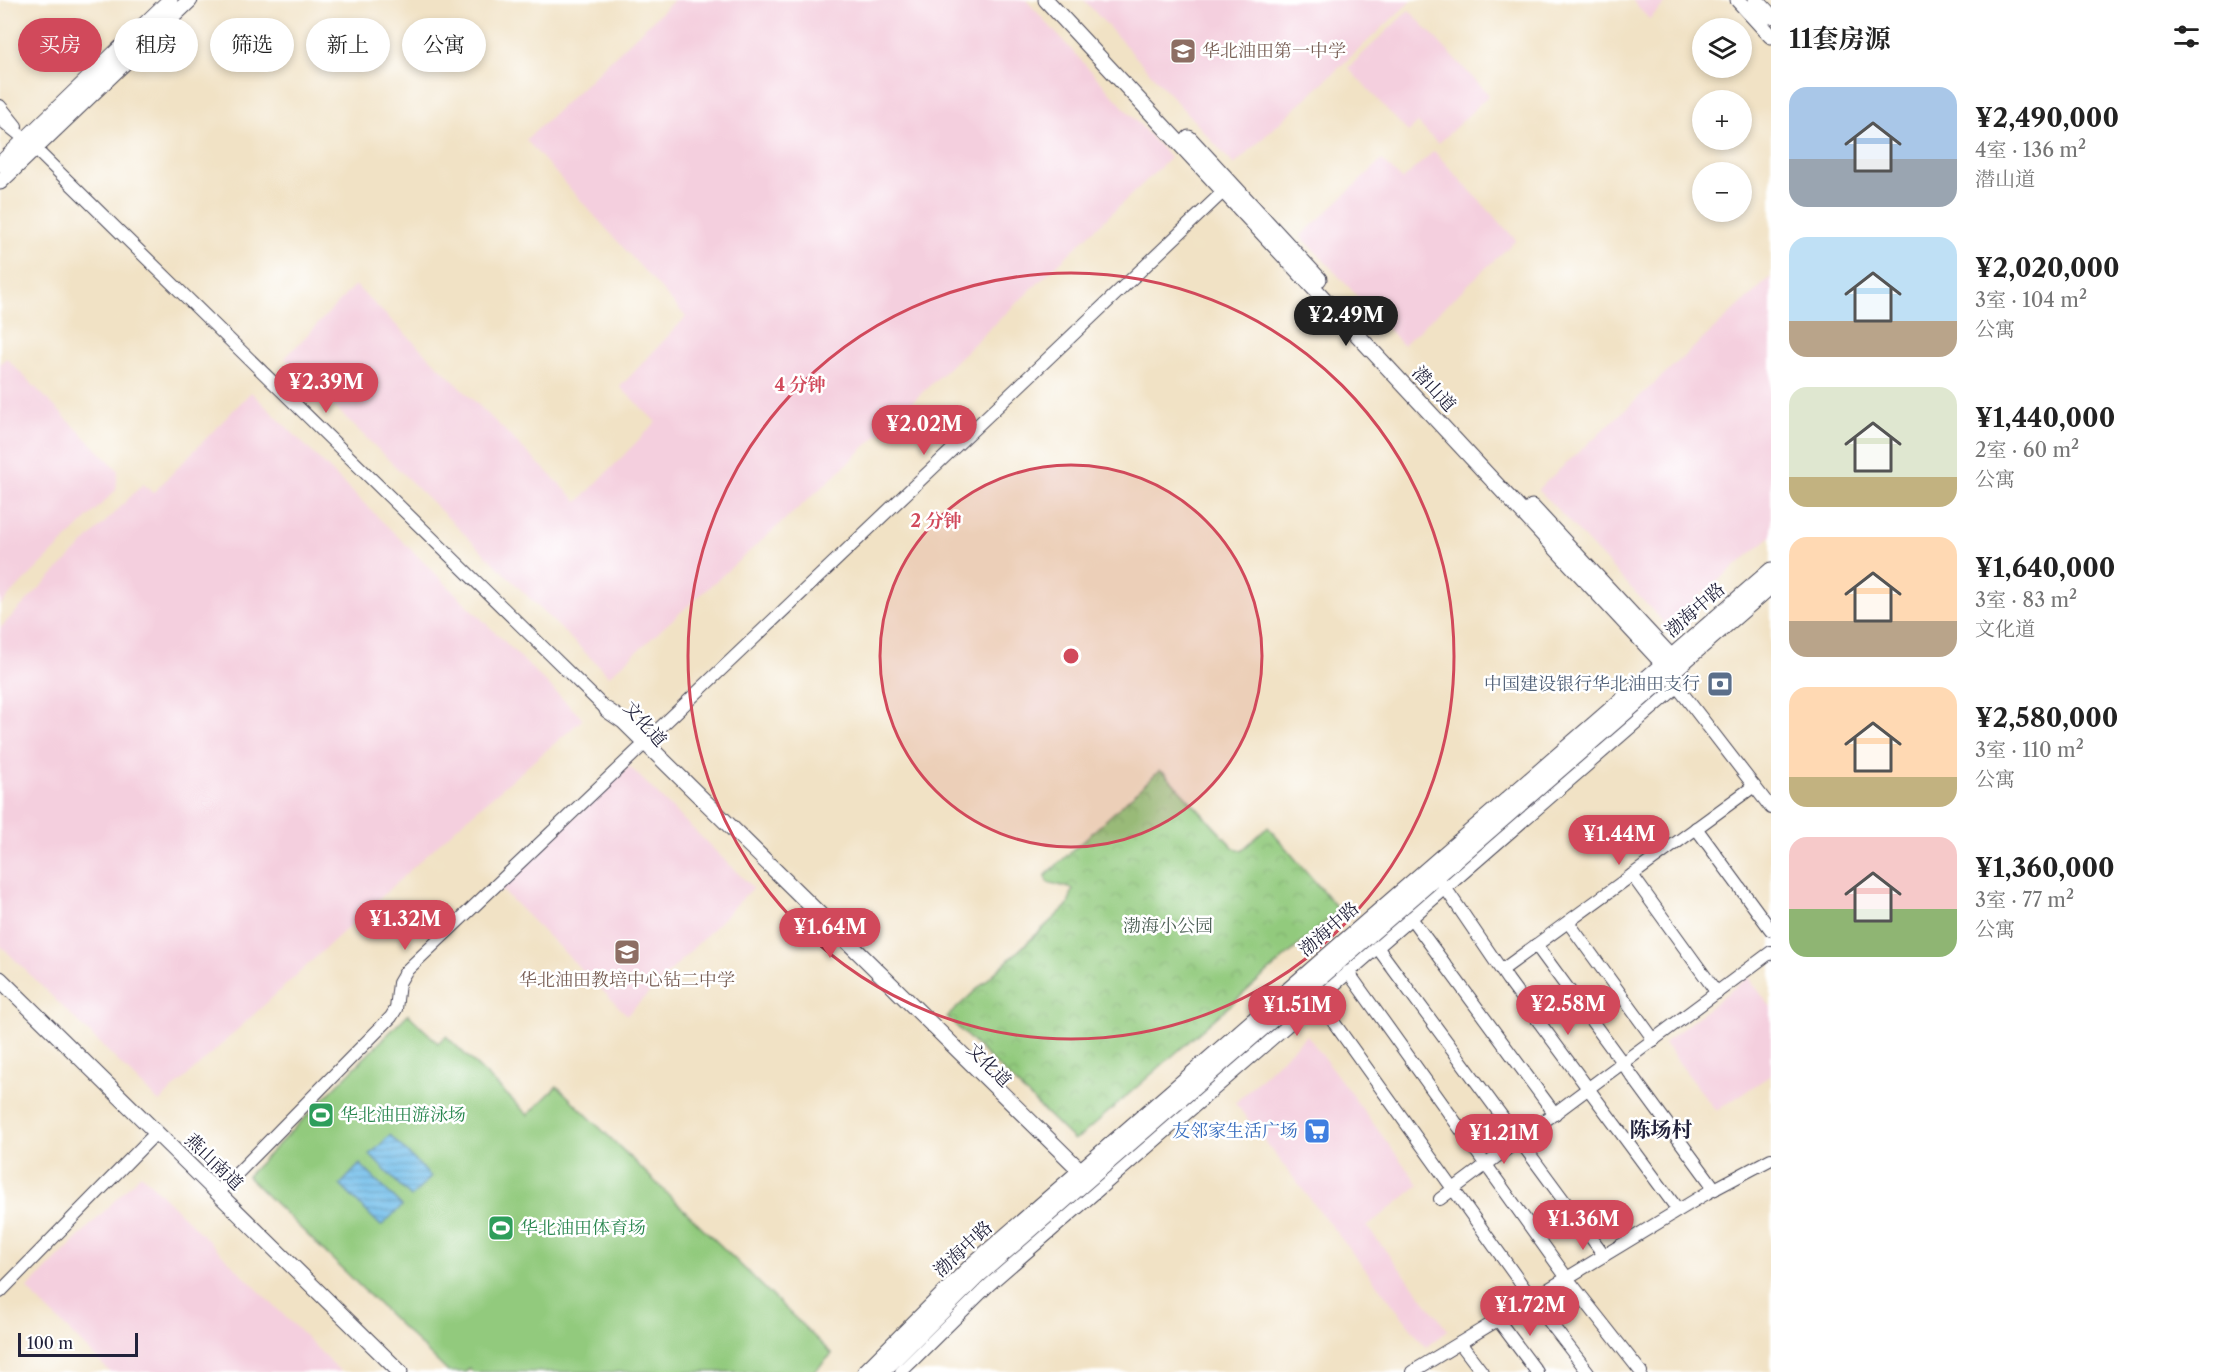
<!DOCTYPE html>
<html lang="zh">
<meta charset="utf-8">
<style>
body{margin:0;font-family:"Libre Caslon Text","Noto Serif SC",serif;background:#f2f2f2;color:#222;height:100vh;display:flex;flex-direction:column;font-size:22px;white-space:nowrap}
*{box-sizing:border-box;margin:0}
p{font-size:20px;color:#767676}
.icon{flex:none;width:33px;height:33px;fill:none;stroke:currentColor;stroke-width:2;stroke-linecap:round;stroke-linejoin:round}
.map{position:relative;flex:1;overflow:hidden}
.sheet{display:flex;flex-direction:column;background:#fff;width:450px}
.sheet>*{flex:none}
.banner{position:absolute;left:18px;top:18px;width:570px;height:54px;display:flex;gap:12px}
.fabs{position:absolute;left:1692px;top:18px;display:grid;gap:12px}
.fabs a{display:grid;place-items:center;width:60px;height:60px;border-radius:50%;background:#fff;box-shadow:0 3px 9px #0003;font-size:30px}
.scale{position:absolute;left:18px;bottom:15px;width:120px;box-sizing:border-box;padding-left:6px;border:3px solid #22223b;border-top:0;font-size:16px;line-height:21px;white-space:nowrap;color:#22223b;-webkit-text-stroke:4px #fff;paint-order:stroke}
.price{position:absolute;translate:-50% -51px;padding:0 14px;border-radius:21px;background:#d1495b;color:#fff;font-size:20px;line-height:39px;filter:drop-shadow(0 2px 3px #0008)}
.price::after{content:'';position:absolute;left:50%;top:36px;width:18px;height:14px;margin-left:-9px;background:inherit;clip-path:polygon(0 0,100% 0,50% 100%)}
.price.selected{background:#222;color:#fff}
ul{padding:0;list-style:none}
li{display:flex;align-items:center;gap:18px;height:150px;padding:0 18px}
li span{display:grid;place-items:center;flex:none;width:168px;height:120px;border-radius:18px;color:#555}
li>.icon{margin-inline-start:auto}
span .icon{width:72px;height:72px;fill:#fffc;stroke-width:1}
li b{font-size:26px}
h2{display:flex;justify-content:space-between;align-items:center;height:72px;padding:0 18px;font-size:26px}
.chip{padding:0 21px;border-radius:27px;background:#fff;box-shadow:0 3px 9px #0003;font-size:21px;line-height:54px}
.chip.selected{background:#d1495b;color:#fff}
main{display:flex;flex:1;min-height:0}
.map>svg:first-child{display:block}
</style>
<main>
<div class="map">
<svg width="1771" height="1372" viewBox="0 0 1771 1372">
<defs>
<pattern id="park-crowns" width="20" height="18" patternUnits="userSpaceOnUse" patternTransform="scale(1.5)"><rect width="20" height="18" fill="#92ca7d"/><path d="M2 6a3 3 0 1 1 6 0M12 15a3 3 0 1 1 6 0" fill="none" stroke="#7ead6d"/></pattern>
<pattern id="water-rules" width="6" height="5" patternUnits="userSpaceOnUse" patternTransform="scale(1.5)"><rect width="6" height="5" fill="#70bdea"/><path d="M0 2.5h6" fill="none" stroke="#5c99bf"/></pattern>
</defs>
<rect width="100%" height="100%" fill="#fff"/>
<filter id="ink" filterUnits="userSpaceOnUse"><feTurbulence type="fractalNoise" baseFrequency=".0167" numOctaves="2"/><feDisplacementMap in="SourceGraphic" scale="12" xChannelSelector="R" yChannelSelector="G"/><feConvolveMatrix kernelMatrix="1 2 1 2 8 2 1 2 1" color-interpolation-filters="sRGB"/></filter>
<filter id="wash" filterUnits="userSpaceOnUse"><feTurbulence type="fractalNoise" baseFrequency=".008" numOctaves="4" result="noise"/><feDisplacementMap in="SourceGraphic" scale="24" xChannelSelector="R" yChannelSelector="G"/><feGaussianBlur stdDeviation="1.35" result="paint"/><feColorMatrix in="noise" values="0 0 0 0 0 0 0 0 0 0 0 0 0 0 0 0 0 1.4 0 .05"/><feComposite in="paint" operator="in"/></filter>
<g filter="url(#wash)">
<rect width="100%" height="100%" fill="#f1e2c5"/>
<g fill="#f4cfde">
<polygon points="674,0 1026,0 1170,158 831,479 609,676 285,358 355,285 578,502 656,422 620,387 686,317 526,140"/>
<polygon points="1084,0 1412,0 1234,165"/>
<polygon points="1632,0 1669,0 1649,19"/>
<polygon points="1409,10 1489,95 1438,144 1418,123 1408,132 1348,68"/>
<polygon points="1434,151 1516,240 1403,345 1301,236 1382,160 1402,180"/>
<polygon points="1771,277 1771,536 1666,625 1538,489"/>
<polygon points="6,358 118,470 116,490 0,605 0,364"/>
<polygon points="251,392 583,719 459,825 159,1102 0,945 0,628 143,484 153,493"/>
<polygon points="629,766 753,888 627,1015 500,888"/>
<polygon points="1748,977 1771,1007 1771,1075 1716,1111 1664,1043"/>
<polygon points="1307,1035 1419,1185 1367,1227 1448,1330 1426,1347 1235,1103"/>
<polygon points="141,1174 341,1372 110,1372 27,1289"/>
</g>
<polygon fill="url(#park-crowns)" stroke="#5a765c" stroke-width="1.5" points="1159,771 1164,773 1234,848 1242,850 1268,827 1339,910 1082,1135 1074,1140 947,1017 1068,905 1073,889 1047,882 1045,876"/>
<polygon fill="#92ca7d" stroke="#5a765c" stroke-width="1.5" points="408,1014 438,1043 446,1036 528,1115 557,1086 832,1354 814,1372 473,1372 469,1368 466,1372 448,1372 247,1176"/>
<g fill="url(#water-rules)" stroke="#497092" stroke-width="1.5">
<polygon points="390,1135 431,1177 411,1197 370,1155"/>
<polygon points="360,1164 402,1206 381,1226 340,1185"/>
</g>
</g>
<g filter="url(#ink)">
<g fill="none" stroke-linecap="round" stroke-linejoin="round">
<defs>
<g id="minor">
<polyline points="0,106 16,126"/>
<polyline points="0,119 25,139 607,710"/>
<polyline points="1673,681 1771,808"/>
<polyline points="645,742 1224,191"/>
<polyline points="1696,828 1771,930"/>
<polyline points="1632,875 1717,993"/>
<polyline points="1442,883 1508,980 1678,1210"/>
<polyline points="1411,918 1555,1114"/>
<polyline points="1568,922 1654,1040"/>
<polyline points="1536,945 1715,1189"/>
<polyline points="1377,947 1604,1255"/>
<polyline points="1502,970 1754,786"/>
<polyline points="1348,972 1567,1278 1641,1372"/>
<polyline points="1317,999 1532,1299 1588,1372"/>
<polyline points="218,1193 391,1017 396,1009 399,983 406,971 639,749"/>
<polyline points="1440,1199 1771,952"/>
<polyline points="0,1292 150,1139"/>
<polyline points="1498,1320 1537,1372"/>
<polyline points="1460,1343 1482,1372"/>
<polyline points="901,1372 989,1285 1677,687"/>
<polyline points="1412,1372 1707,1193 1771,1159"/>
</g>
<g id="major">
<polyline points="1046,0 1669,670"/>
<polyline points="1738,0 1771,36"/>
<polyline points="1756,0 1771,16"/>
<polyline points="1189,138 1319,279"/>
<polyline points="0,164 170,0"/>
<polyline points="0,182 190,0"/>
<polyline points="1532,507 1677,663"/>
<polyline points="607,710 623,721 1086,1176"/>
<polyline points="0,979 400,1372"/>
<polyline points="865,1372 972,1265 1771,570"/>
<polyline points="882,1372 980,1274 1771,586"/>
</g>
</defs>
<use href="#minor" stroke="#413f50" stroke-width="14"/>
<use href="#major" stroke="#413f50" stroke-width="17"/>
<use href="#minor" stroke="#fff" stroke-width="12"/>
<use href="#major" stroke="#fff" stroke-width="15"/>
</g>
</g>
<circle cx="1071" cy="656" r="191" fill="#d1495b" fill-opacity=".12"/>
<g fill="none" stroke="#d1495b" stroke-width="3">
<circle cx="1071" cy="656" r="191"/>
<circle cx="1071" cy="656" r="383"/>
</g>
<defs>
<symbol id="school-square" viewBox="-11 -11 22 22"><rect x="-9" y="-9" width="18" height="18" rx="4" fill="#8d6e63" stroke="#fff"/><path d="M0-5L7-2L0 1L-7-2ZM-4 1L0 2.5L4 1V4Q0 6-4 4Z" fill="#fff"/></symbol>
<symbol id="bank-square" viewBox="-11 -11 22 22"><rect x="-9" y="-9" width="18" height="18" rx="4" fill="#5c6f8a" stroke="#fff"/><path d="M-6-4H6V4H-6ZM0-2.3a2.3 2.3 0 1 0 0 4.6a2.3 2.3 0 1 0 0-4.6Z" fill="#fff"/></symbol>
<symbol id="stadium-square" viewBox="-11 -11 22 22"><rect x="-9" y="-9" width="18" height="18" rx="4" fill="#2e9e5b" stroke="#fff"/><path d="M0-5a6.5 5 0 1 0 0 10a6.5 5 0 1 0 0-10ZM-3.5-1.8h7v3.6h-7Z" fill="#fff"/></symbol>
<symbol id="supermarket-square" viewBox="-11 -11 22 22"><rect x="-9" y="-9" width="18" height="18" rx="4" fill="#3f7fe0" stroke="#fff"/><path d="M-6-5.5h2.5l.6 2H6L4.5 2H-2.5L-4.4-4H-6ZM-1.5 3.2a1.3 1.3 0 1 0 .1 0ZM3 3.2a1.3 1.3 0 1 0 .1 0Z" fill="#fff"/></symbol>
</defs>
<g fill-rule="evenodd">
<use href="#school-square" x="1168" y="36" width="30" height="30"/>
<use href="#bank-square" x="1705" y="669" width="30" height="30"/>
<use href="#school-square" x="612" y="937" width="30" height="30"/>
<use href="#stadium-square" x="306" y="1100" width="30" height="30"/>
<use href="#supermarket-square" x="1302" y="1116" width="30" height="30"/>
<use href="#stadium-square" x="486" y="1213" width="30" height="30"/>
</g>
<g text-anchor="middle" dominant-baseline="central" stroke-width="5" stroke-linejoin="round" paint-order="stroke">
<g font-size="18" fill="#785e54" stroke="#fff" text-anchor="start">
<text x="1202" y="51">华北油田第一中学</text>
<text x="627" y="980" text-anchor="middle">华北油田教培中心钻二中学</text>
</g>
<g font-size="18" fill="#22223b" stroke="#fff">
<text transform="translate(1434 389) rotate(47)">潜山道</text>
<text transform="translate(1695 610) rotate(-41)">渤海中路</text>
<text transform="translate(645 724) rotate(48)">文化道</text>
<text transform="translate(1329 929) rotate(-41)">渤海中路</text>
<text transform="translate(989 1065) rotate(45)">文化道</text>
<text transform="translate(214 1162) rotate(44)">燕山南道</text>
<text transform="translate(963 1249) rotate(-43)">渤海中路</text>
</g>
<g font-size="18" fill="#4e5e75" stroke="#fff" text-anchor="end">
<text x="1700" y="684">中国建设银行华北油田支行</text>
</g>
<g font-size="18" fill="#495d52" stroke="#fff">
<text x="1168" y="926">渤海小公园</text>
</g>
<g font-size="18" fill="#27864d" stroke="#fff" text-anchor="start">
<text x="340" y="1115">华北油田游泳场</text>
<text x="520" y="1228">华北油田体育场</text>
</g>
<g font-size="18" fill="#366cbe" stroke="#fff" text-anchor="end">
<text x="1298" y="1131">友邻家生活广场</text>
</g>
<g font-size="21" font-weight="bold" fill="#22223b" stroke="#fff">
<text x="1661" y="1129">陈场村</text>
</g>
</g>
<circle cx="1071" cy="656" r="9" fill="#d1495b" stroke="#fff" stroke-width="3"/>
<g font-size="18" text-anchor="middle" font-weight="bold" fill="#d1495b" stroke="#fff" stroke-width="5" stroke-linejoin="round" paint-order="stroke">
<text x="800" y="391">4 分钟</text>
<text x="936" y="527">2 分钟</text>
</g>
</svg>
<div class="fabs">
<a><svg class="icon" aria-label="layers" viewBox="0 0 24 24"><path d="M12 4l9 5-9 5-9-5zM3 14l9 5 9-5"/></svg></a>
<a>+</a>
<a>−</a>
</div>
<div class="scale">100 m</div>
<b class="price selected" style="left:1346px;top:347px">¥2.49M</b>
<b class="price" style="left:326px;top:414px">¥2.39M</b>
<b class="price" style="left:924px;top:456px">¥2.02M</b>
<b class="price" style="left:1619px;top:866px">¥1.44M</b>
<b class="price" style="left:405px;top:951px">¥1.32M</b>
<b class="price" style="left:830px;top:959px">¥1.64M</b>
<b class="price" style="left:1568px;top:1036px">¥2.58M</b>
<b class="price" style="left:1297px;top:1037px">¥1.51M</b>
<b class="price" style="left:1504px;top:1165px">¥1.21M</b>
<b class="price" style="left:1583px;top:1251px">¥1.36M</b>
<b class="price" style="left:1530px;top:1337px">¥1.72M</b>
<div class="banner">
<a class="chip selected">买房</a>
<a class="chip">租房</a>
<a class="chip">筛选</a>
<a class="chip">新上</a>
<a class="chip">公寓</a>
</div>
</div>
<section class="sheet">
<h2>11套房源<svg class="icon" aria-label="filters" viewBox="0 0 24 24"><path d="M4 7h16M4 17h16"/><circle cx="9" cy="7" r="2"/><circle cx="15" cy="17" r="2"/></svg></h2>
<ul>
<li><span style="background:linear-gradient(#a9c7e8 60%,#9aa5b1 0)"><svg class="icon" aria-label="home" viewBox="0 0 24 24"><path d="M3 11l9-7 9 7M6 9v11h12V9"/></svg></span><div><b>¥2,490,000</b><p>4室 · 136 m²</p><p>潜山道</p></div></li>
<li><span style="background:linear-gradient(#bfe0f5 70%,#b9a48a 0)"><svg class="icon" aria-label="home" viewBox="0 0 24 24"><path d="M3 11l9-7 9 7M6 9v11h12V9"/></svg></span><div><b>¥2,020,000</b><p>3室 · 104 m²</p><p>公寓</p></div></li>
<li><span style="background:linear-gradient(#dfe7d0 75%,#c2b280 0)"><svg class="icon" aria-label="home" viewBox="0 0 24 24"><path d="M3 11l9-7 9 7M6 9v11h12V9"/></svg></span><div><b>¥1,440,000</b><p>2室 · 60 m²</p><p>公寓</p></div></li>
<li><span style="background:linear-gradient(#ffd9b3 70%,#b9a48a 0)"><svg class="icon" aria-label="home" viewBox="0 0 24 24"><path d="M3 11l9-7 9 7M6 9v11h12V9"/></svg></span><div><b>¥1,640,000</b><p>3室 · 83 m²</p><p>文化道</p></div></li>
<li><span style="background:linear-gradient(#ffd9b3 75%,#c2b280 0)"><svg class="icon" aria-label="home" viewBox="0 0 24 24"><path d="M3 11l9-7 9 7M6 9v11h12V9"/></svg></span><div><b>¥2,580,000</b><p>3室 · 110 m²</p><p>公寓</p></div></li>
<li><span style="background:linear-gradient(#f6c9c9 60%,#8fb573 0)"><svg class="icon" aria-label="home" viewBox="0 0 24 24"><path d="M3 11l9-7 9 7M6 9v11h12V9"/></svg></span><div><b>¥1,360,000</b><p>3室 · 77 m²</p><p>公寓</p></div></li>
</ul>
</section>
</main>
